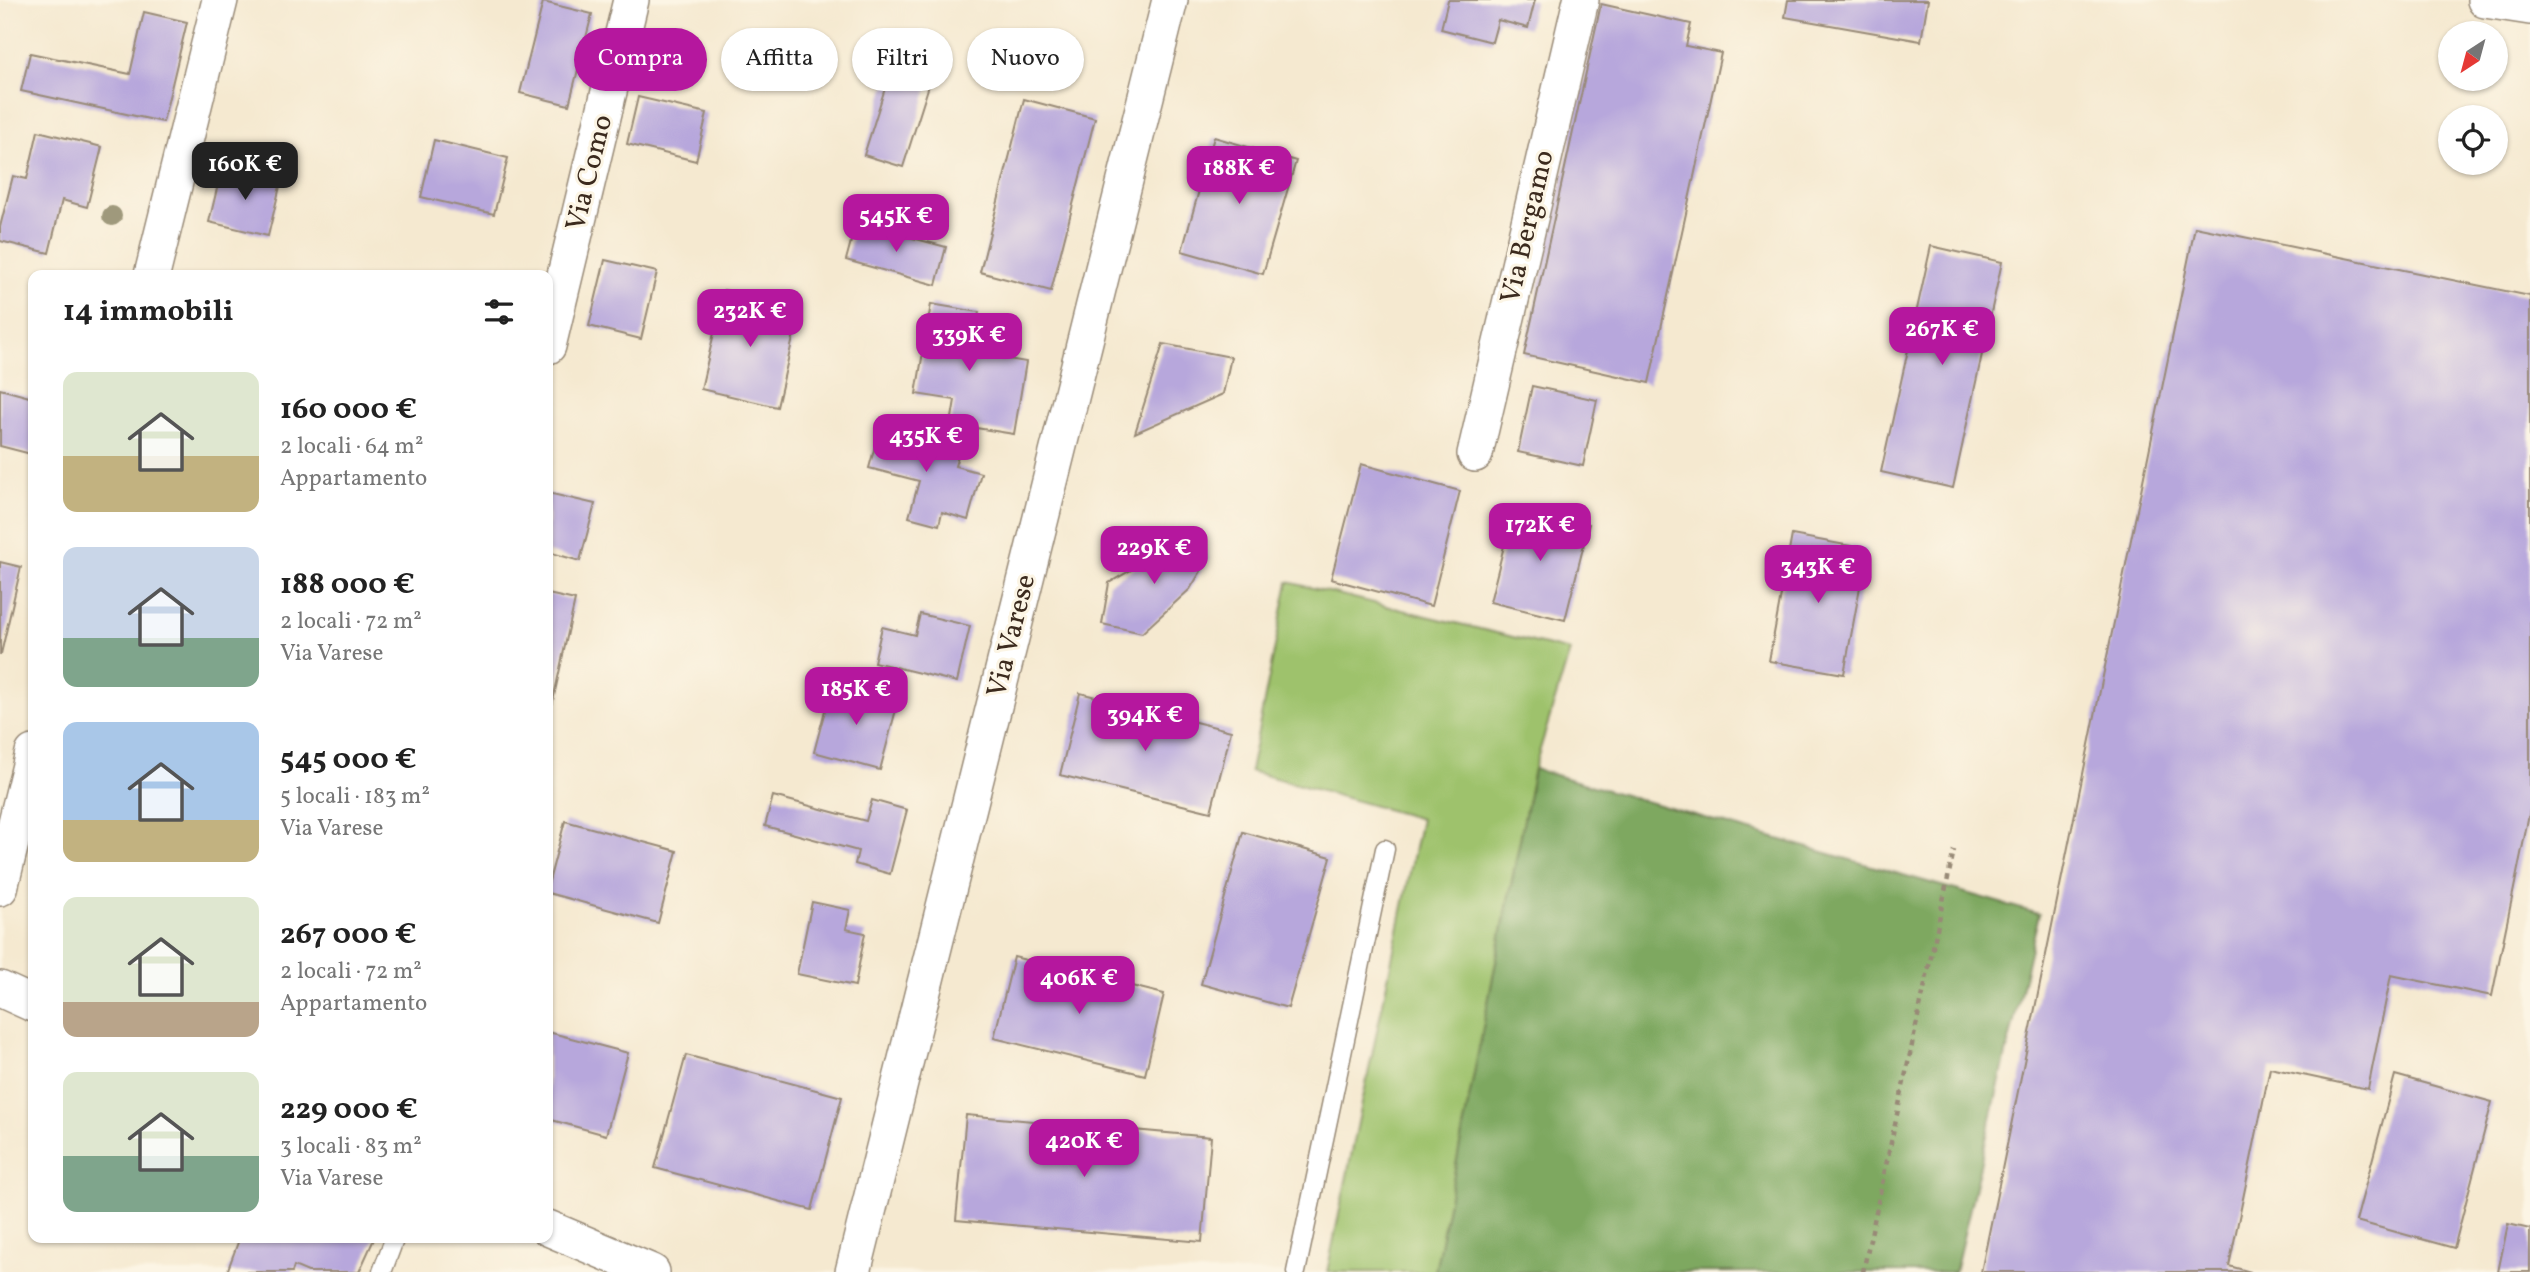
<!DOCTYPE html>
<html lang="it">
<meta charset="utf-8">
<style>
body{margin:0;font-family:Vollkorn,serif;background:#f6f6f6;color:#222;height:100vh;display:flex;flex-direction:column;font-size:26px;white-space:nowrap}
*{box-sizing:border-box;margin:0}
p{font-size:23px;color:#767676}
.icon{flex:none;width:38px;height:38px;fill:none;stroke:currentColor;stroke-width:2;stroke-linecap:round;stroke-linejoin:round}
.map{position:relative;flex:1;overflow:hidden}
.drawer{position:absolute;left:28px;top:270px;width:525px;height:973px;display:flex;flex-direction:column;background:#fff;border-radius:14px;box-shadow:0 2px 5px #0004}
.drawer>*{flex:none}
.hud{position:absolute;left:574px;top:28px;width:665px;height:63px;display:flex;gap:14px}
.needle{width:46px;rotate:216deg}
.tools{position:absolute;left:2438px;top:21px;display:grid;gap:14px}
.tools a{display:grid;place-items:center;width:70px;height:70px;border-radius:50%;background:#fff;box-shadow:0 2px 5px #0004;font-size:35px}
.price{position:absolute;translate:-50% -60px;padding:0 16px;border-radius:14px;background:#b5179e;color:#fff;font-size:23px;line-height:46px;filter:drop-shadow(0 2px 4px #0008)}
.price::after{content:'';position:absolute;left:50%;top:42px;width:21px;height:16px;margin-left:-10px;background:inherit;clip-path:polygon(0 0,100% 0,50% 100%)}
.price.selected{background:#222;color:#fff}
ul{padding:0;list-style:none}
li{display:flex;align-items:center;gap:21px;height:175px;padding:0 35px}
li span{display:grid;place-items:center;flex:none;width:196px;height:140px;border-radius:14px;color:#555}
li>.icon{margin-inline-start:auto}
span .icon{width:84px;height:84px;fill:#fffc;stroke-width:1}
li b{font-size:30px}
h2{display:flex;justify-content:space-between;align-items:center;height:84px;padding:0 35px;font-size:30px}
.tag{padding:0 24px;border-radius:32px;background:#fff;box-shadow:0 2px 5px #0004;font-size:24px;line-height:63px}
.tag.selected{background:#b5179e;color:#fff}
.map>svg:first-child{display:block}
</style>
<div class="map">
<svg width="2530" height="1272" viewBox="0 0 2530 1272">
<rect width="100%" height="100%" fill="#fcf5e5"/>
<filter id="ink" filterUnits="userSpaceOnUse"><feTurbulence type="fractalNoise" baseFrequency=".0143" numOctaves="2"/><feDisplacementMap in="SourceGraphic" scale="14" xChannelSelector="R" yChannelSelector="G"/><feConvolveMatrix kernelMatrix="1 2 1 2 8 2 1 2 1" color-interpolation-filters="sRGB"/></filter>
<filter id="wash" filterUnits="userSpaceOnUse"><feTurbulence type="fractalNoise" baseFrequency=".00686" numOctaves="4" result="noise"/><feDisplacementMap in="SourceGraphic" scale="28" xChannelSelector="R" yChannelSelector="G"/><feGaussianBlur stdDeviation="1.57" result="paint"/><feColorMatrix in="noise" values="0 0 0 0 0 0 0 0 0 0 0 0 0 0 0 0 0 1.4 0 .05"/><feComposite in="paint" operator="in"/></filter>
<g filter="url(#wash)">
<rect width="100%" height="100%" fill="#f5e9d0"/>
<polygon fill="#9ec26c" stroke="#6c7645" stroke-width="2" points="1288,582 1570,651 1534,769 1435,1272 1327,1272 1421,819 1250,771"/>
<polygon fill="#7ea860" stroke="#5c693f" stroke-width="2" points="1534,769 2039,914 1955,1272 1435,1272"/>
<g id="blocks">
<g fill="#b7a7dc">
<polygon points="1448,0 1535,0 1528,28 1498,20 1492,42 1441,29"/>
<polygon points="1788,0 1928,0 1921,41 1785,17"/>
<polygon points="543,2 592,14 569,105 520,93"/>
<polygon points="1601,4 1691,24 1686,46 1721,53 1649,383 1524,355"/>
<polygon points="144,12 187,22 163,122 21,91 30,53 130,74"/>
<polygon points="892,66 931,79 903,167 864,155"/>
<polygon points="638,97 707,113 696,161 627,144"/>
<polygon points="1024,99 1095,118 1051,291 980,272"/>
<polygon points="38,131 102,147 87,207 62,200 49,253 0,241 0,227 13,176 27,179"/>
<polygon points="1214,137 1296,161 1263,274 1182,251"/>
<polygon points="434,140 508,158 494,214 421,197"/>
<polygon points="222,168 281,182 268,236 209,222"/>
<polygon points="856,223 946,247 936,285 846,260"/>
<polygon points="2195,227 2530,296 2530,810 2492,996 2391,975 2368,1089 2270,1068 2229,1266 2251,1272 1981,1272"/>
<polygon points="1931,246 2002,262 1953,488 1881,472"/>
<polygon points="605,260 657,272 641,339 589,326"/>
<polygon points="724,290 800,308 777,407 701,389"/>
<polygon points="931,304 979,312 972,353 1026,362 1014,434 951,424 955,400 916,394"/>
<polygon points="1163,344 1231,357 1223,394 1135,433"/>
<polygon points="1532,386 1597,400 1583,466 1518,452"/>
<polygon points="0,389 33,398 33,445 31,454 0,446"/>
<polygon points="882,421 924,432 921,445 958,456 955,466 981,473 968,520 942,512 939,525 909,517 919,481 869,468"/>
<polygon points="1361,464 1460,491 1431,606 1331,579"/>
<polygon points="548,493 595,504 580,561 548,552"/>
<polygon points="1514,506 1589,524 1565,620 1490,602"/>
<polygon points="1198,531 1209,558 1190,589 1142,633 1102,624 1109,583"/>
<polygon points="1792,535 1867,549 1844,674 1769,661"/>
<polygon points="0,562 21,567 1,654 0,654"/>
<polygon points="548,594 575,600 549,719 548,718"/>
<polygon points="920,614 970,626 957,682 874,662 882,627 915,635"/>
<polygon points="832,684 898,702 880,770 814,752"/>
<polygon points="1080,693 1231,731 1211,812 1060,775"/>
<polygon points="773,796 866,821 872,800 907,810 890,874 855,864 858,851 765,826"/>
<polygon points="565,821 677,851 658,923 548,893 548,885"/>
<polygon points="1243,832 1331,857 1288,1008 1201,984"/>
<polygon points="812,902 850,910 846,929 865,933 855,986 797,974"/>
<polygon points="1014,957 1164,994 1145,1075 994,1038"/>
<polygon points="548,1032 628,1053 606,1135 548,1119"/>
<polygon points="686,1055 842,1097 812,1210 655,1168"/>
<polygon points="2395,1075 2492,1102 2454,1248 2356,1221"/>
<polygon points="966,1115 1211,1137 1202,1242 956,1220"/>
<polygon points="2508,1224 2530,1229 2530,1272 2498,1272"/>
<polygon points="240,1237 375,1237 359,1272 308,1272 294,1266 292,1272 227,1272"/>
</g>
</g>
</g>
<g filter="url(#ink)">
<use href="#blocks" fill-opacity="0" stroke="#988a77" stroke-width="2"/>
<g fill="none" stroke-linecap="round" stroke-linejoin="round">
<defs>
<g id="service">
<polyline points="382,1272 395,1237"/>
<polyline points="1296,1272 1385,849"/>
</g>
<g id="minor">
<polyline points="2485,0 2530,7"/>
<polyline points="152,275 220,0"/>
<polyline points="548,346 631,0"/>
<polyline points="1475,454 1581,0"/>
<polyline points="0,888 33,753"/>
<polyline points="0,989 33,1004"/>
<polyline points="548,1228 652,1272"/>
<polyline points="853,1272 1170,0"/>
</g>
</defs>
<use href="#service" stroke="#988a77" stroke-width="21"/>
<use href="#minor" stroke="#988a77" stroke-width="38"/>
<polyline stroke="#988a77" stroke-width="4.5" stroke-dasharray="5 5" stroke-linecap="butt" points="1863,1272 1954,850"/>
<use href="#service" stroke="#fff" stroke-width="18"/>
<use href="#minor" stroke="#fff" stroke-width="35"/>
</g>
<g fill="#9f997b">
<circle cx="112" cy="216" r="10"/>
<circle cx="1004" cy="342" r="10"/>
</g>
</g>
<g text-anchor="middle" dominant-baseline="central" stroke-width="6" stroke-linejoin="round" paint-order="stroke">
<g font-size="28" fill="#3b2a1e" stroke="#fcf5e5">
<text transform="translate(590 173) rotate(-76)">Via Como</text>
<text transform="translate(1528 227) rotate(-77)">Via Bergamo</text>
<text transform="translate(1012 636) rotate(-76)">Via Varese</text>
</g>
</g>
</svg>
<div class="tools">
<a><svg class="needle" viewBox="-14 -14 28 28"><path d="M0-13l5 13h-10z" fill="#e53935"/><path d="M0 13l5-13h-10z" fill="#767676"/></svg></a>
<a><svg class="icon" aria-label="locate" viewBox="0 0 24 24"><circle cx="12" cy="12" r="6"/><path d="M12 2v4M12 18v4M2 12h4M18 12h4"/></svg></a>
</div>
<b class="price selected" style="left:245px;top:202px">160K €</b>
<b class="price" style="left:1239px;top:206px">188K €</b>
<b class="price" style="left:896px;top:254px">545K €</b>
<b class="price" style="left:750px;top:349px">232K €</b>
<b class="price" style="left:1942px;top:367px">267K €</b>
<b class="price" style="left:969px;top:373px">339K €</b>
<b class="price" style="left:926px;top:474px">435K €</b>
<b class="price" style="left:1540px;top:563px">172K €</b>
<b class="price" style="left:1154px;top:586px">229K €</b>
<b class="price" style="left:1818px;top:605px">343K €</b>
<b class="price" style="left:856px;top:727px">185K €</b>
<b class="price" style="left:1145px;top:753px">394K €</b>
<b class="price" style="left:1079px;top:1016px">406K €</b>
<b class="price" style="left:1084px;top:1179px">420K €</b>
<div class="hud">
<a class="tag selected">Compra</a>
<a class="tag">Affitta</a>
<a class="tag">Filtri</a>
<a class="tag">Nuovo</a>
</div>
<section class="drawer">
<h2>14 immobili<svg class="icon" aria-label="filters" viewBox="0 0 24 24"><path d="M4 7h16M4 17h16"/><circle cx="9" cy="7" r="2"/><circle cx="15" cy="17" r="2"/></svg></h2>
<ul>
<li><span style="background:linear-gradient(#dfe7d0 60%,#c2b280 0)"><svg class="icon" aria-label="home" viewBox="0 0 24 24"><path d="M3 11l9-7 9 7M6 9v11h12V9"/></svg></span><div><b>160 000 €</b><p>2 locali · 64 m²</p><p>Appartamento</p></div></li>
<li><span style="background:linear-gradient(#c9d6e8 65%,#7fa58c 0)"><svg class="icon" aria-label="home" viewBox="0 0 24 24"><path d="M3 11l9-7 9 7M6 9v11h12V9"/></svg></span><div><b>188 000 €</b><p>2 locali · 72 m²</p><p>Via Varese</p></div></li>
<li><span style="background:linear-gradient(#a9c7e8 70%,#c2b280 0)"><svg class="icon" aria-label="home" viewBox="0 0 24 24"><path d="M3 11l9-7 9 7M6 9v11h12V9"/></svg></span><div><b>545 000 €</b><p>5 locali · 183 m²</p><p>Via Varese</p></div></li>
<li><span style="background:linear-gradient(#dfe7d0 75%,#b9a48a 0)"><svg class="icon" aria-label="home" viewBox="0 0 24 24"><path d="M3 11l9-7 9 7M6 9v11h12V9"/></svg></span><div><b>267 000 €</b><p>2 locali · 72 m²</p><p>Appartamento</p></div></li>
<li><span style="background:linear-gradient(#dfe7d0 60%,#7fa58c 0)"><svg class="icon" aria-label="home" viewBox="0 0 24 24"><path d="M3 11l9-7 9 7M6 9v11h12V9"/></svg></span><div><b>229 000 €</b><p>3 locali · 83 m²</p><p>Via Varese</p></div></li>
</ul>
</section>
</div>
